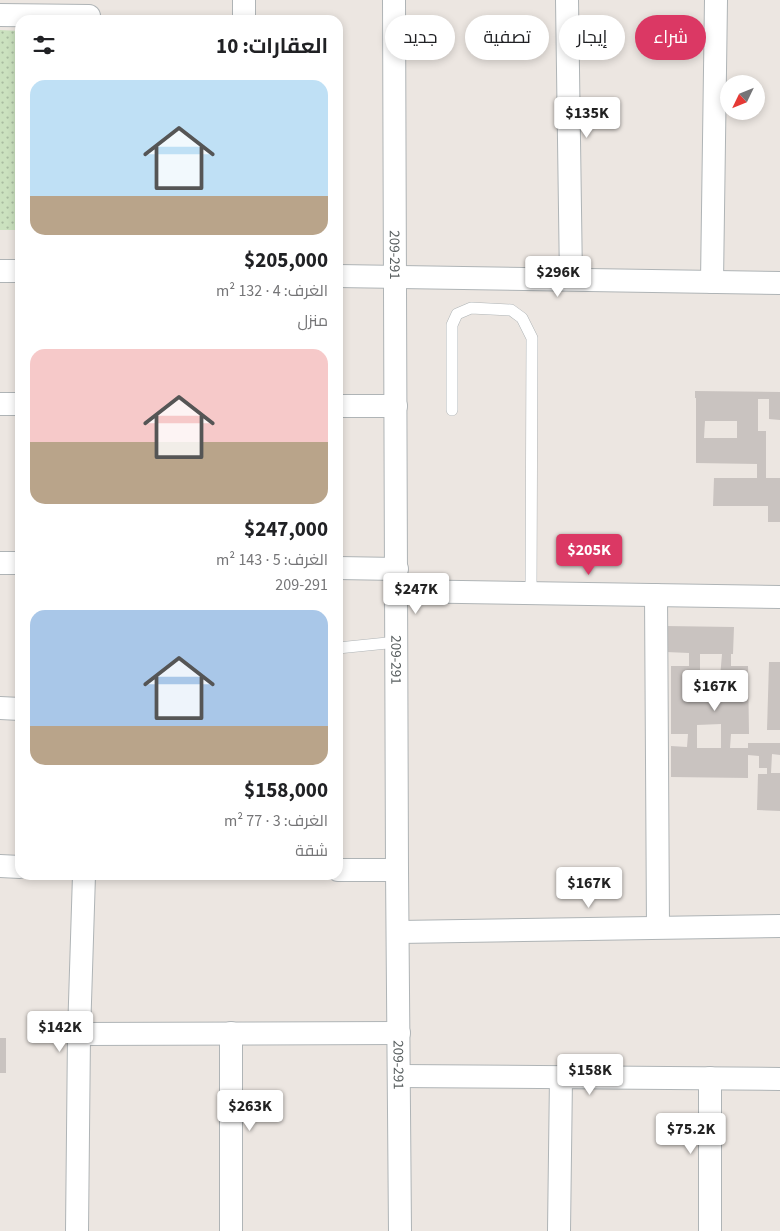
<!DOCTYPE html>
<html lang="ar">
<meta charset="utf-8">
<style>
body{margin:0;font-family:"Source Sans 3",Cairo,sans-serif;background:#f2f2f2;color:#202124;direction:rtl;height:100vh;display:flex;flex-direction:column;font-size:19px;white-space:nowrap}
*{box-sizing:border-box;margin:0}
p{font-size:16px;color:#757577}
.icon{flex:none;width:28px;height:28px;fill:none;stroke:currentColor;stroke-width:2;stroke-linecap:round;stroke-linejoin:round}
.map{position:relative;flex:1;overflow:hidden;direction:ltr}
.panel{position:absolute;left:15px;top:15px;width:328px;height:865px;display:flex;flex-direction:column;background:#fff;border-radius:15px;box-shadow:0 2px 8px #0003;direction:rtl}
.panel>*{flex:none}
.hud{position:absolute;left:358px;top:15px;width:348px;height:45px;direction:rtl;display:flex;gap:10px}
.needle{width:32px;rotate:227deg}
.fabs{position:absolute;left:720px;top:75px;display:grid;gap:10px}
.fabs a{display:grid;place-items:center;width:45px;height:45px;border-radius:50%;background:#fff;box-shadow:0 2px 8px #0003;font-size:25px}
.price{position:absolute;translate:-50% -42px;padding:0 11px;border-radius:5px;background:#fff;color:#222;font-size:16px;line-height:32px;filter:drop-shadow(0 1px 2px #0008)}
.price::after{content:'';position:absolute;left:50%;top:30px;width:15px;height:11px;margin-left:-8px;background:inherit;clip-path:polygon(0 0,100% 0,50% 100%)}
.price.on{background:#db3864;color:#fff}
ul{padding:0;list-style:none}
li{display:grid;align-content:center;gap:10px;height:265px;padding:0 15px}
li span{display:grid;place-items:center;height:155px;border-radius:15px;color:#555}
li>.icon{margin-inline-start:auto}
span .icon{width:90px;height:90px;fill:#fffc;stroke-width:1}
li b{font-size:21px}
h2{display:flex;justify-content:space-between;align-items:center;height:60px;padding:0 15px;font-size:21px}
.tag{padding:0 18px;border-radius:22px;background:#fff;box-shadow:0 2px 8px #0003;font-size:18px;line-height:45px}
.tag.on{background:#db3864;color:#fff}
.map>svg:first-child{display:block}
</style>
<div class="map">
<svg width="780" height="1231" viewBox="0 0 780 1231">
<defs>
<pattern id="green-dots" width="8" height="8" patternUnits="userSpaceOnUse" patternTransform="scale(1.25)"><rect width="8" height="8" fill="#cbe2bf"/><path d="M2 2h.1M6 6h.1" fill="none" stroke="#a8bb9f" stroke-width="1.8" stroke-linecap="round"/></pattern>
</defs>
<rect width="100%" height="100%" fill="#ece6e1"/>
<polygon fill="url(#green-dots)" points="0,30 20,31 20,230 0,230"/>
<g fill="#c9c3c0" fill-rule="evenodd">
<path d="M 695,391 L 780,392 L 780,420 L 769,419 L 769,399 L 758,399 L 758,431 L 766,431 L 766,478 L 780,478 L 780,522 L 768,522 L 768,506 L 713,506 L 714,478 L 757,478 L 757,464 L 696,463 L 696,398 L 695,398 ZM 705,421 L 737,421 L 737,438 L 704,438 Z"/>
<path d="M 666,626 L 734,627 L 733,654 L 731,654 L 731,666 L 748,666 L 749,734 L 731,734 L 730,748 L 748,748 L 748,743 L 780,743 L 780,755 L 772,754 L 771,773 L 780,773 L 780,811 L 757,810 L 758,774 L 767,774 L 767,768 L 759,768 L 759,756 L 748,755 L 748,778 L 671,777 L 671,746 L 687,747 L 688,734 L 671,734 L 671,666 L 689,666 L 689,653 L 666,652 ZM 700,654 L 722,654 L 720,678 L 700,677 ZM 721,724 L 721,748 L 697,748 L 697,725 Z"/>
<polygon points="769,662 780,662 780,730 767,730"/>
<rect x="0" y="1038" width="6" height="35"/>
</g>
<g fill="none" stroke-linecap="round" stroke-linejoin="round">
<defs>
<g id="service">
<polyline points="452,410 452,325 457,314 471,308 511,310 522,318 532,338 531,594"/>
<polyline points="338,648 397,642"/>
</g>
<g id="minor">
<path id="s1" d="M 394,0 L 397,870 L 400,1231"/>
<polyline points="567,0 571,279"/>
<polyline points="0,15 89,16"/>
<polyline points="244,20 244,0"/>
<polyline points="0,271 20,271"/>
<polyline points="338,276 780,283"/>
<polyline points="712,282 716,0"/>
<polyline points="0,404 20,404"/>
<polyline points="338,406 396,406"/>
<polyline points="0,563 20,563"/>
<polyline points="338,568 397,569"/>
<polyline points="397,591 780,597"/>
<polyline points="656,595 658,927"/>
<polyline points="0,708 20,709"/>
<polyline points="0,866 20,867"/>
<polyline points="338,870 397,870"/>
<polyline points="399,932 780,926"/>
<polyline points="79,1034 399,1033"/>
<polyline points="400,1076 780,1079"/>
<polyline points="710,1078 710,1231"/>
<polyline points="77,1231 79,1034 84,875"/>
<polyline points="231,1231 231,1033"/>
<polyline points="559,1231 561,1077"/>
</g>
</defs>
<use href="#service" stroke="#afb4b6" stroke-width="12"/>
<use href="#minor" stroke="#afb4b6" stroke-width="24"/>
<use href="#service" stroke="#fff" stroke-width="11"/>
<use href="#minor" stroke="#fff" stroke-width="22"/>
</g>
<g text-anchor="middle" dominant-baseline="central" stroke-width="4.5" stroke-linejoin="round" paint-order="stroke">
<g font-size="15" fill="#5a6061" stroke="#fff">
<text stroke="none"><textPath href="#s1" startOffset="255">209-291</textPath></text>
<text stroke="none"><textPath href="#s1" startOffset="660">209-291</textPath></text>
<text stroke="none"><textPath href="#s1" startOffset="1065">209-291</textPath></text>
</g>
</g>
</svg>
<div class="fabs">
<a><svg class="needle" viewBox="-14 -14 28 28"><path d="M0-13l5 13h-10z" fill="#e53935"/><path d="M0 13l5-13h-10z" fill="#757577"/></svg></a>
</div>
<b class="price" style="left:587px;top:139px">$135K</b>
<b class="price" style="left:558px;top:298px">$296K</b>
<b class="price on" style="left:589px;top:576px">$205K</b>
<b class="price" style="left:416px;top:615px">$247K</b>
<b class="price" style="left:715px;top:712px">$167K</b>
<b class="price" style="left:589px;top:909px">$167K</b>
<b class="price" style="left:60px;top:1053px">$142K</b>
<b class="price" style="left:590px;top:1096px">$158K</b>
<b class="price" style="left:250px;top:1132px">$263K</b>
<b class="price" style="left:691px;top:1155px">$75.2K</b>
<div class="hud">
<a class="tag on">شراء</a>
<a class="tag">إيجار</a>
<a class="tag">تصفية</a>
<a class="tag">جديد</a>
</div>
<section class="panel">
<h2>العقارات: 10<svg class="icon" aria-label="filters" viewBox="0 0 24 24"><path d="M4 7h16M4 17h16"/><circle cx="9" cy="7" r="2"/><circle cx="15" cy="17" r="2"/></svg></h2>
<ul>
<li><span style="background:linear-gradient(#bfe0f5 75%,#b9a48a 0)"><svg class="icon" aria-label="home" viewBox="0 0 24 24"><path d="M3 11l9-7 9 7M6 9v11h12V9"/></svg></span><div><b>$205,000</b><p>الغرف: 4 · 132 m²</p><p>منزل</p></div></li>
<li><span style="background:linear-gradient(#f6c9c9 60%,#b9a48a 0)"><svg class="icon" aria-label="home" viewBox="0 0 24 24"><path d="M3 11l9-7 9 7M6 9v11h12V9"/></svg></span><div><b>$247,000</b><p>الغرف: 5 · 143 m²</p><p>209-291</p></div></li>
<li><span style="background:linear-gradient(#a9c7e8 75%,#b9a48a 0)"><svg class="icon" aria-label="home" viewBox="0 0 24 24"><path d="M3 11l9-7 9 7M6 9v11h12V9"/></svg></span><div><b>$158,000</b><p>الغرف: 3 · 77 m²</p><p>شقة</p></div></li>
</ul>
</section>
</div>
